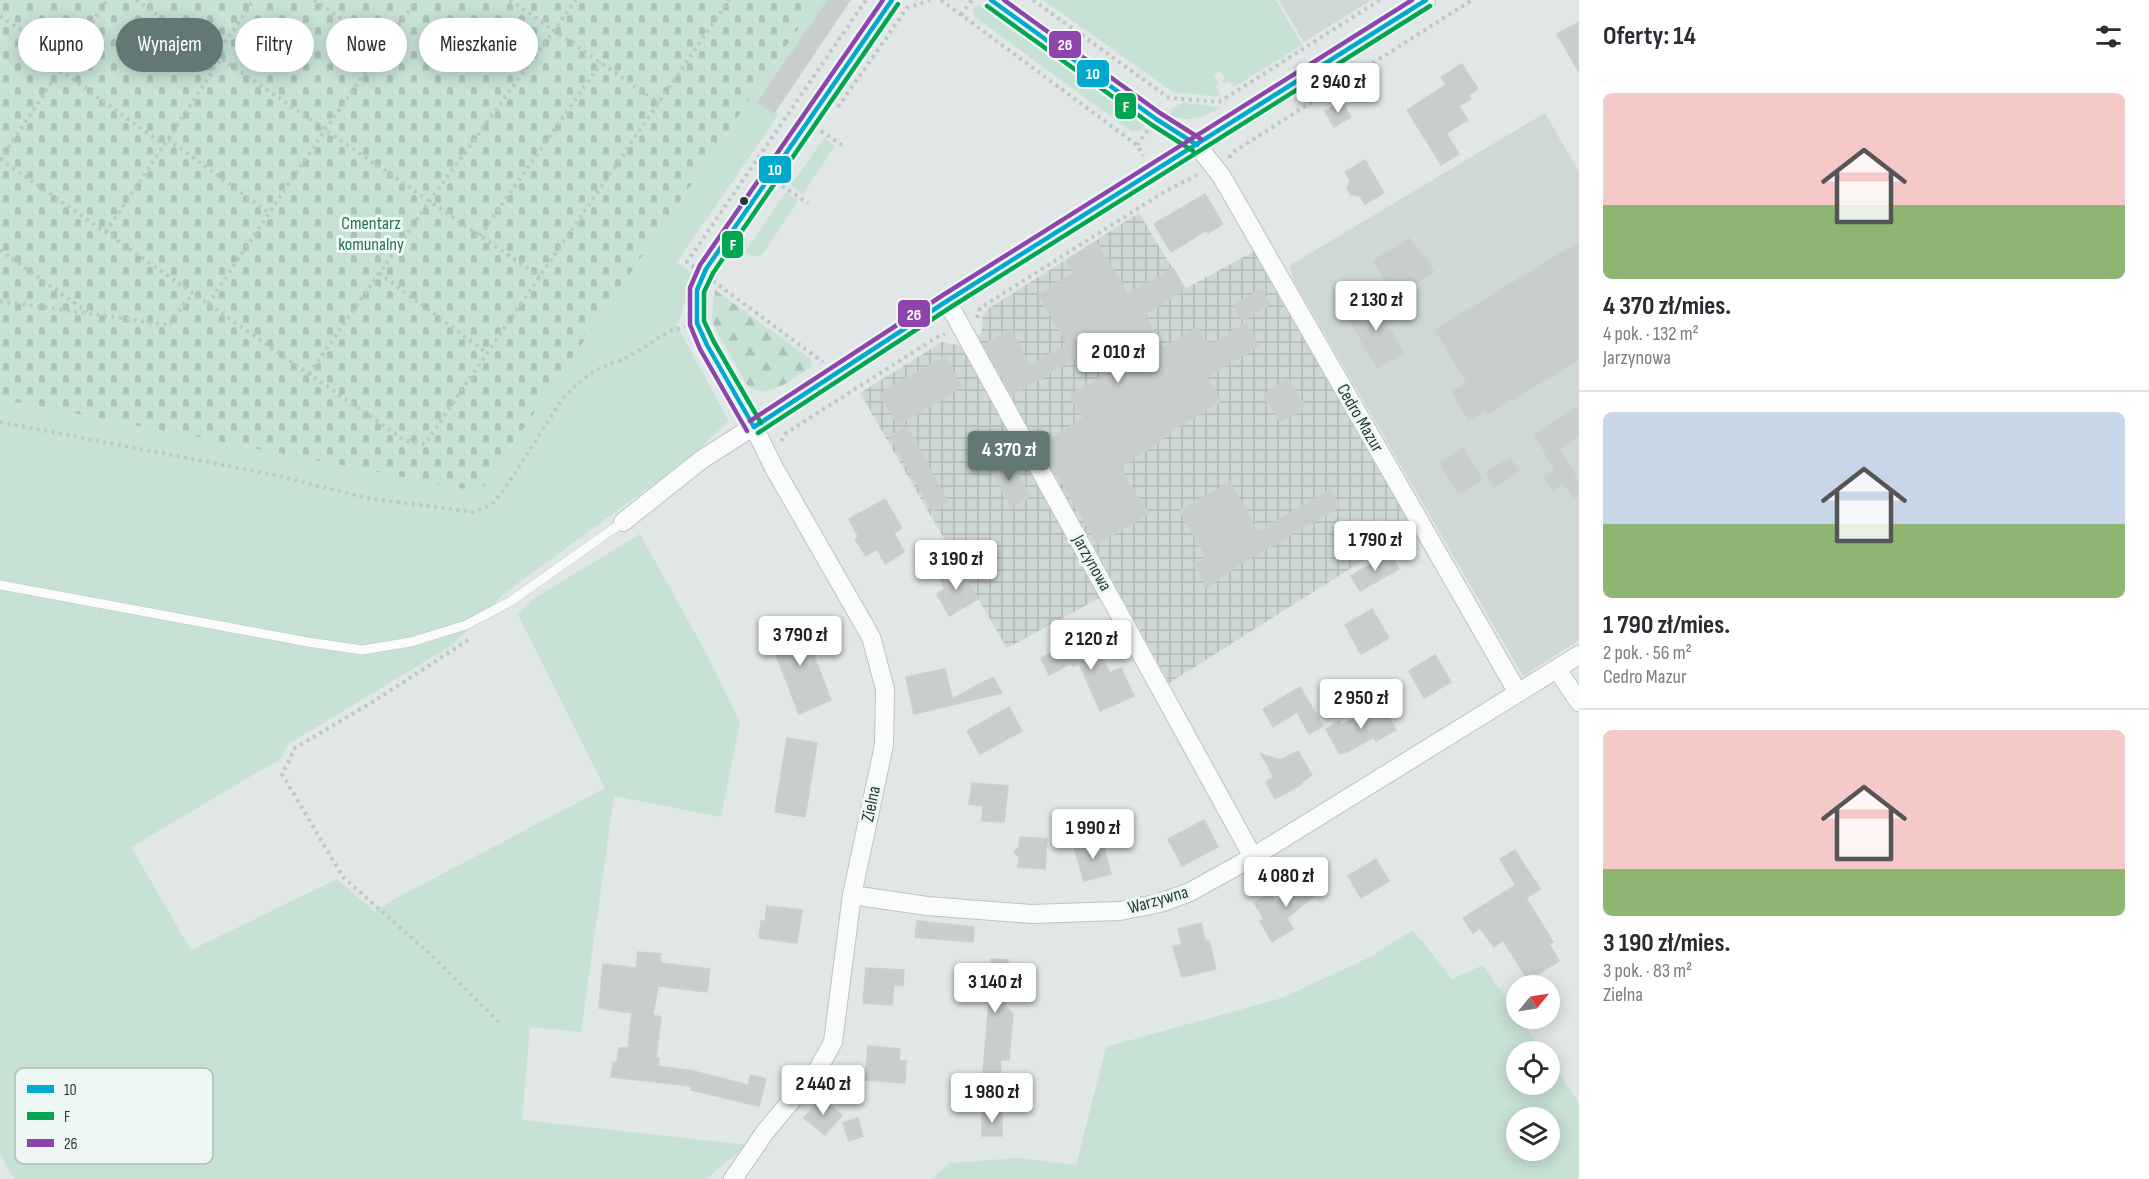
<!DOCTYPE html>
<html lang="pl">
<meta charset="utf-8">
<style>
body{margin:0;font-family:"Sofia Sans Condensed",sans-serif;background:#f7f7f7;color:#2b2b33;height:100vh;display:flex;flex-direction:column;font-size:22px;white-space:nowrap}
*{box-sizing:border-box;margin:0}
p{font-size:20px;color:#7c7c81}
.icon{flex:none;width:33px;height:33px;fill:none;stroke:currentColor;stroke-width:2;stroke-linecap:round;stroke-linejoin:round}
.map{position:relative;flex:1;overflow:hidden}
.panel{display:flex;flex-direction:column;background:#fff;width:570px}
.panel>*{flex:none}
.top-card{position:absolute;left:18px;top:18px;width:570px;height:54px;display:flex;gap:12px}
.needle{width:39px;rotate:60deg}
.controls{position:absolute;left:1506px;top:975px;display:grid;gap:12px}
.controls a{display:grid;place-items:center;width:54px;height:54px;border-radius:50%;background:#fff;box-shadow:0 3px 15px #0003;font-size:30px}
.price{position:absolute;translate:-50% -51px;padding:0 14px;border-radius:6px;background:#fff;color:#222;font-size:20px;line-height:39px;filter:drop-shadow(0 2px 3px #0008)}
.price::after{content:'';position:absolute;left:50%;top:36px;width:18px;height:14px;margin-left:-9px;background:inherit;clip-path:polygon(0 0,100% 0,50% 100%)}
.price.on{background:#637774;color:#fff}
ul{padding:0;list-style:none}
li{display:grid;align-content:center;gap:12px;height:318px;padding:0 24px}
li+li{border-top:2px solid #e1e1e2}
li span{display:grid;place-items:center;height:186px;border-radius:9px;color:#555}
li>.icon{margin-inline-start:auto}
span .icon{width:108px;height:108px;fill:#fffc;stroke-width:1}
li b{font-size:26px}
h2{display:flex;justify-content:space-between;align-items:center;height:72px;padding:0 24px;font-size:26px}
.tag{padding:0 21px;border-radius:27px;background:#fff;box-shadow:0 3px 15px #0003;font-size:21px;line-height:54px}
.tag.on{background:#637774;color:#fff}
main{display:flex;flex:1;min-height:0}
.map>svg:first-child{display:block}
</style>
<main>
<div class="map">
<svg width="1579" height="1179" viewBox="0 0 1579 1179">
<defs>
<pattern id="industrial-grid" width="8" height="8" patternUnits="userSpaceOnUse" patternTransform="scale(1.5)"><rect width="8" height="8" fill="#ced9d6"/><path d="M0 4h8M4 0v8" fill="none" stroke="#b0bbb8"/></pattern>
<pattern id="forest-firs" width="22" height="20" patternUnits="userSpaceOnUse" patternTransform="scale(1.5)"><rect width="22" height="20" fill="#c8e1d5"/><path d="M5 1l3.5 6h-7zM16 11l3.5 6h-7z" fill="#abc2b7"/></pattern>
<pattern id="cemetery-stones" width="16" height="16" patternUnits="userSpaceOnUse" patternTransform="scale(1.5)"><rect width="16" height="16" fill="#c8e1d5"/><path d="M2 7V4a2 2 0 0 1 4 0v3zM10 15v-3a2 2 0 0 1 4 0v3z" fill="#abc2b7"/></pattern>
</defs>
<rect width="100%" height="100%" fill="#e0e7e6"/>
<g fill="#ced9d6">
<polygon points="1279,0 1371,0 1304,42"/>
<polygon points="1545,113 1579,172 1579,640 1523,676 1295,283 1289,266"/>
</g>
<g fill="url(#industrial-grid)">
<polygon points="1139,213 1185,289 1258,249 1415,528 1169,683 978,338 982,330 982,317 988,309"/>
<polygon points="942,342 963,346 1103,596 1007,648 860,393"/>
</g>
<g fill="#c8e1d5" fill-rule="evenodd">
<path d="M 818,0 L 828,0 L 758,101 L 778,115 L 677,262 L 692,273 C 685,288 686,312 676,324 L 729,421 L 688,459 L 506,592 L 452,645 L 287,745 L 282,758 L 131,847 L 191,950 L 337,879 L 375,912 L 391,901 L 605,788 L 518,615 L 533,599 L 640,534 L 705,651 L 740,722 L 721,817 L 614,796 L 581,1032 L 530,1027 L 522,1120 L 747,1145 L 706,1179 L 14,1179 L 0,1154 L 0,399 L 480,492 Z"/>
<polygon points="1043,0 1276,0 1302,45 1234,87 1229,81 1225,84 1222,81 1225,78 1219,71 1214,76 1219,84 1216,85 1220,95 1218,97 1173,92"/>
<polygon points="978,4 1145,125 1141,130 1132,132 975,17 973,9"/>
<path d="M 1183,103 L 1221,107 C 1203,118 1189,123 1169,115 L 1173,107 Z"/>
<polygon points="824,138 835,146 803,194 791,185"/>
<polygon points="786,192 798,201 764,252 760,256 749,255 745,252"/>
<path d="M 1413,930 L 1452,979 L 1483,965 L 1516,1013 L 1516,1018 L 1520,1019 L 1543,1051 L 1516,1052 L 1516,1084 L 1550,1084 L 1550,1060 L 1579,1103 L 1579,1179 L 932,1179 L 949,1163 L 1017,1158 L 1076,1165 L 1106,1047 L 1282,998 L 1368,958 ZM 1516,1118 L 1550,1118 L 1550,1150 L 1516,1150 Z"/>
</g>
<path fill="url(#forest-firs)" d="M 715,290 L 812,360 L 811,367 C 793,378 767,402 747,385 L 715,328 L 712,316 Z"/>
<polygon fill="url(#cemetery-stones)" points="0,0 818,0 480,492 0,399"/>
<g fill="#c8cecc" stroke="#c9d0cf" stroke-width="1.5">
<polygon points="828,0 850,0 774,113 758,102"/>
<polygon points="1579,22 1579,72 1557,34"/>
<polygon points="1462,64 1478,89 1469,95 1471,99 1459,106 1468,120 1446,133 1459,154 1441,165 1407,110 1446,85 1441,77"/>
<polygon points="1341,101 1351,117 1334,127 1325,111"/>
<polygon points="1365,160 1384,193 1365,204 1360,196 1351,195 1347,188 1350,180 1345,172"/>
<polygon points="1205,194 1223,224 1208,233 1207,230 1171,252 1154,224"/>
<polygon points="1409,238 1422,257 1424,256 1434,272 1387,302 1376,286 1385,280 1373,261"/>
<polygon points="1096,242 1128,294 1173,268 1185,289 1144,314 1163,348 1198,327 1209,346 1246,323 1259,346 1206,377 1221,401 1171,431 1172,432 1120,468 1149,514 1097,543 1040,445 1083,419 1070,396 1129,361 1114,335 1012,395 984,345 1011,330 1030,366 1068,344 1038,295 1074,273 1066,260"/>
<polygon points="1579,242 1579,360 1487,414 1485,410 1469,420 1452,392 1467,383 1435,330"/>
<polygon points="1262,289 1270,304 1242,320 1234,305"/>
<polygon points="1380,297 1394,322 1388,326 1404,353 1377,368 1347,316"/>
<polygon points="944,357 962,386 898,425 879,394"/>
<polygon points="1288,379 1305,407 1280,422 1263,394"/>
<polygon points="1579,406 1579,436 1559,448 1579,482 1579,494 1573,498 1564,484 1552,490 1543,476 1555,470 1534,434"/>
<polygon points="907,427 948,502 932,511 890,436"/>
<polygon points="1464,448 1482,480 1458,494 1440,462"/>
<polygon points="1008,456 1030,497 1011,507 989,466"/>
<polygon points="1510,458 1519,472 1494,487 1486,473"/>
<polygon points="1230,482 1258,532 1330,490 1340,506 1247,560 1207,587 1194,565 1206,557 1180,510"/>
<polygon points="885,499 902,528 894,533 904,552 885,564 877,549 866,556 855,539 858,536 849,519"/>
<polygon points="1390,553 1399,569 1360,591 1351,576"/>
<polygon points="959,566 978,599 949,616 937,594 945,589 939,577"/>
<polygon points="1372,609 1389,638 1361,654 1345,625"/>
<polygon points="801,622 831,700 799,714 768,634"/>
<polygon points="1088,633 1110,673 1121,668 1134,696 1100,711 1079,663 1073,666 1071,663 1049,675 1041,658"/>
<polygon points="1435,655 1451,682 1424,698 1409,671"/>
<polygon points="945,669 952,699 993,677 1002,693 914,714 906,677"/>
<polygon points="1300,687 1323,726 1309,734 1297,712 1273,727 1263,709"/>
<polygon points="1381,704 1396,730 1376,741 1374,737 1345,753 1339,753 1326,729 1339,721 1342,725"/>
<polygon points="1009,707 1022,731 980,754 967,731"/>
<polygon points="787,738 817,743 805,817 775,812"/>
<polygon points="1298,751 1312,775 1301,782 1302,784 1275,799 1266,782 1274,777 1261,754 1281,760"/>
<polygon points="972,783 1008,786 1004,822 982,821 983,806 969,804"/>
<polygon points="1204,820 1218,847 1182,866 1168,839"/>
<polygon points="1020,837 1047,839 1045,869 1018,867 1019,857 1014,852 1019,847"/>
<polygon points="1102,839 1111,874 1084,881 1074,847"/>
<polygon points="1515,850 1540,889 1526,898 1553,942 1549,944 1559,961 1528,980 1503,940 1494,947 1480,928 1473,933 1463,918 1516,885 1500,859"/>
<polygon points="1376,859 1389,881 1361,898 1348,876"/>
<polygon points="1316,875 1326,887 1287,918 1293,929 1272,942 1260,921 1264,919 1254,903 1270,893 1275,902 1288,894 1290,897"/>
<polygon points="767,906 802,910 797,943 759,938 761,921 765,921"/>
<polygon points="917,921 974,927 973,942 915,937"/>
<polygon points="1201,923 1205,941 1209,941 1216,969 1182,977 1173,947 1182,944 1178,929"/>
<polygon points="638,952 661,954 660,963 710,969 707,992 658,986 653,1015 661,1017 656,1058 659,1058 658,1066 693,1071 748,1085 751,1075 766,1079 759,1106 691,1090 692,1086 611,1077 613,1062 617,1062 619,1048 628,1048 632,1013 599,1008 603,964 636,968"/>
<polygon points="991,959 1008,960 1005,1006 1013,1014 1009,1060 1001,1060 1000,1074 983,1073 989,1001 971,1000 973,973 991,974"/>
<polygon points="866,968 904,970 903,986 894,985 892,1005 863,1003"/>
<polygon points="868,1046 900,1049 899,1061 906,1061 905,1083 865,1080"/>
<polygon points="821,1098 842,1115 825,1135 804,1118"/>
<polygon points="982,1112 1002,1113 1002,1136 982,1136"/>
<polygon points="858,1118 863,1136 849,1141 843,1123"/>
</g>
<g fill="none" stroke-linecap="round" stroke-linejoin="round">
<defs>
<g id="lane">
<polyline points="991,0 1156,119 1197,145"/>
<polyline points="754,427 707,345 697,323 697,290 706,269 892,0"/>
<polyline points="0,585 308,642 362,650 411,642 466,625 511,601 623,522"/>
</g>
<g id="street">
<polyline points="1197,145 1222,177 1518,693"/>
<polyline points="947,301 1253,857"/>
<polyline points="623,522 701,460 1088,212 1197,145 1426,0"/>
<polyline points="1557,669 1579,702"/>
<polyline points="852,895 927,906 1031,914 1120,911 1160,903 1190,892 1253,857 1579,655"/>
<polyline points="733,1179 765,1132 818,1069 833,1042 852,895 884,745 885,689 871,637 773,466 754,427"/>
</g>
</defs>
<use href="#lane" stroke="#bdc4c3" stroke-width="10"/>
<use href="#street" stroke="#bdc4c3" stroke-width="20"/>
<g stroke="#bfc7c6" stroke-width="4" stroke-dasharray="3 4.5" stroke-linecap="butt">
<polyline points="136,0 540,277"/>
<polyline points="314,0 383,47"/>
<polyline points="510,0 659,103"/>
<polyline points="941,0 1137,145 1143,156"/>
<polyline points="1033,0 1169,98 1219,102 1380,0"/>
<polyline points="961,15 972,0"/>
<polyline points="0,16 67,61"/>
<polyline points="216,55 254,0"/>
<polyline points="60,70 164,145"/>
<polyline points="838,107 907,8 930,0"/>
<polyline points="821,131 846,148"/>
<polyline points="168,139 269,213"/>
<polyline points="1137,145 1149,128"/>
<polyline points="1230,158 1230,156 1235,151 1472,0"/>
<polyline points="0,159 404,440 425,444 729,0"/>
<polyline points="0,160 107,0"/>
<polyline points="782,186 808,203"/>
<polyline points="106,232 221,59"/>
<polyline points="480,236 601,63"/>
<polyline points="0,250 87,312"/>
<polyline points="694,267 687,262 866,0"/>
<polyline points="379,273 487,353"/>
<polyline points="713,281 823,362"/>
<polyline points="0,301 169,325 193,293"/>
<polyline points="208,304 325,130 416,0"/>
<polyline points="977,318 980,308 1164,192 1197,175"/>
<polyline points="309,374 429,202 576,0"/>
<polyline points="0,422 275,475 367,498 474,512 491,505 504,490 561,401 576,385 593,372 611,363 623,360 668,332 685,326"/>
<polyline points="781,441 786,433 937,337 945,334"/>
<polyline points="468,640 374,701 295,748 282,774 343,877 430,954 501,1024"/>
</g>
<use href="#lane" stroke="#fafbfb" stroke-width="9"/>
<use href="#street" stroke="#fafbfb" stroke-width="18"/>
<defs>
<g id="bus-1">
<polyline points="991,0 1156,119 1197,145"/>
<polyline points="754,427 947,301 1426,0"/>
<polyline points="754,427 707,345 697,323 697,290 706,269 892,0"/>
</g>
<g id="bus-2">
<polyline points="987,6 1152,125 1193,151"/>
<polyline points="761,423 714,342 704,321 704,292 713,273 898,4"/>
<polyline points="758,433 951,307 1430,6"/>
</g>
<g id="bus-3">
<polyline points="1004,0 1160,113 1201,139"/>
<polyline points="750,421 943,295 1412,0"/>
<polyline points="747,431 700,349 690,325 690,288 700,265 883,0"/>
</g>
</defs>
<use href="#bus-1" stroke="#eef7f4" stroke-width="9"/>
<use href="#bus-2" stroke="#eef7f4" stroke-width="9"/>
<use href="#bus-3" stroke="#eef7f4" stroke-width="9"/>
<use href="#bus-1" stroke="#00a9ce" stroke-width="4.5"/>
<use href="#bus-2" stroke="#00a651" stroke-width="4.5"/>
<use href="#bus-3" stroke="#8e44ad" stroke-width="4.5"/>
</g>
<circle fill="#1f3a37" stroke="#eef7f4" stroke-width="2" cx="744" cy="201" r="5"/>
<g text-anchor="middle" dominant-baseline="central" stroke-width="6" stroke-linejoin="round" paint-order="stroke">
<g font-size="18" fill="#287252" stroke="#eef7f4">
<text x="371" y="223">Cmentarz<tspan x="371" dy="21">komunalny</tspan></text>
</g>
<g font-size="18" fill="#1f3a37" stroke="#eef7f4">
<text transform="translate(1360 418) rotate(60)">Cedro Mazur</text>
<text transform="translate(1092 563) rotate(61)">Jarzynowa</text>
<text transform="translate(871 804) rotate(-78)">Zielna</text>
<text transform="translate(1158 900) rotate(-16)">Warzywna</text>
</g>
</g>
<rect x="15" y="1068" width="198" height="96" rx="9" fill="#eef7f4" stroke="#b0bebb" stroke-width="1.5"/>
<rect x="27" y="1085" width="27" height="8" fill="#00a9ce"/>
<rect x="27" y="1112" width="27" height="8" fill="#00a651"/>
<rect x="27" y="1139" width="27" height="8" fill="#8e44ad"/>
<g font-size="16" fill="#1f3a37">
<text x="64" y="1095">10</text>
<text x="64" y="1122">F</text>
<text x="64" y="1149">26</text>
</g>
<g stroke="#eef7f4" stroke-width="2">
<rect x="1048" y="30" width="34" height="29" rx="6" fill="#8e44ad"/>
<rect x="1076" y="59" width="34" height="29" rx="6" fill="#00a9ce"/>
<rect x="1114" y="92" width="23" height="28" rx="6" fill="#00a651"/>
<rect x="758" y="155" width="34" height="29" rx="6" fill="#00a9ce"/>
<rect x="721" y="230" width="23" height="29" rx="6" fill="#00a651"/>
<rect x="897" y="299" width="34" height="29" rx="6" fill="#8e44ad"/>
</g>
<g font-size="16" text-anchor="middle" font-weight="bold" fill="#fff">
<text x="1065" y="50">26</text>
<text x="1093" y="79">10</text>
<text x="1126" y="112">F</text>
<text x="775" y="175">10</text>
<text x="733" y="250">F</text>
<text x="914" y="320">26</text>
</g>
</svg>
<div class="controls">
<a><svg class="needle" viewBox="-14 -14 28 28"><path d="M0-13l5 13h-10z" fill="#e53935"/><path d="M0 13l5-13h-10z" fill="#7c7c81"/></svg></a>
<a><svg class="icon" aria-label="locate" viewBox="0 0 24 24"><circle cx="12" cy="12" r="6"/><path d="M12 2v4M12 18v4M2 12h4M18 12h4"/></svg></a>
<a><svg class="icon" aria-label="layers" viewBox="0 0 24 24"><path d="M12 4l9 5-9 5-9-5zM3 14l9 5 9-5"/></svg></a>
</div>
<b class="price" style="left:1338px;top:114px">2 940 zł</b>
<b class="price" style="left:1376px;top:332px">2 130 zł</b>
<b class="price" style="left:1118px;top:384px">2 010 zł</b>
<b class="price on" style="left:1009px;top:482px">4 370 zł</b>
<b class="price" style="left:1375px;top:572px">1 790 zł</b>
<b class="price" style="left:956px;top:591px">3 190 zł</b>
<b class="price" style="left:800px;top:667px">3 790 zł</b>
<b class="price" style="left:1091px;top:671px">2 120 zł</b>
<b class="price" style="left:1361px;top:730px">2 950 zł</b>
<b class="price" style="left:1093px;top:860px">1 990 zł</b>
<b class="price" style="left:1286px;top:908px">4 080 zł</b>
<b class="price" style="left:995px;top:1014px">3 140 zł</b>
<b class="price" style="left:823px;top:1116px">2 440 zł</b>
<b class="price" style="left:992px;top:1124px">1 980 zł</b>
<div class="top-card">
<a class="tag">Kupno</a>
<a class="tag on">Wynajem</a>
<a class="tag">Filtry</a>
<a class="tag">Nowe</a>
<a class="tag">Mieszkanie</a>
</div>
</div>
<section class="panel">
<h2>Oferty: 14<svg class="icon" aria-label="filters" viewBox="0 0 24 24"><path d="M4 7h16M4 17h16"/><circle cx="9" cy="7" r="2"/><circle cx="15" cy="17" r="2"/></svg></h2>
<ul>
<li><span style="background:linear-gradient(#f6c9c9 60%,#8fb573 0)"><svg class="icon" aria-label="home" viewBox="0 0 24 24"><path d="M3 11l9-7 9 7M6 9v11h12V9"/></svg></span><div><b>4 370 zł/mies.</b><p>4 pok. · 132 m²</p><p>Jarzynowa</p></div></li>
<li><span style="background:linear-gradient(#c9d6e8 60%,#8fb573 0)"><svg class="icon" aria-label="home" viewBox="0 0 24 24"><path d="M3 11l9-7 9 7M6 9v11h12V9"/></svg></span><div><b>1 790 zł/mies.</b><p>2 pok. · 56 m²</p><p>Cedro Mazur</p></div></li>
<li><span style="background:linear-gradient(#f6c9c9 75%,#8fb573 0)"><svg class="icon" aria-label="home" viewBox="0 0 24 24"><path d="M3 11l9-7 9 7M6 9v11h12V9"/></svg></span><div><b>3 190 zł/mies.</b><p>3 pok. · 83 m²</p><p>Zielna</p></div></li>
</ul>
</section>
</main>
